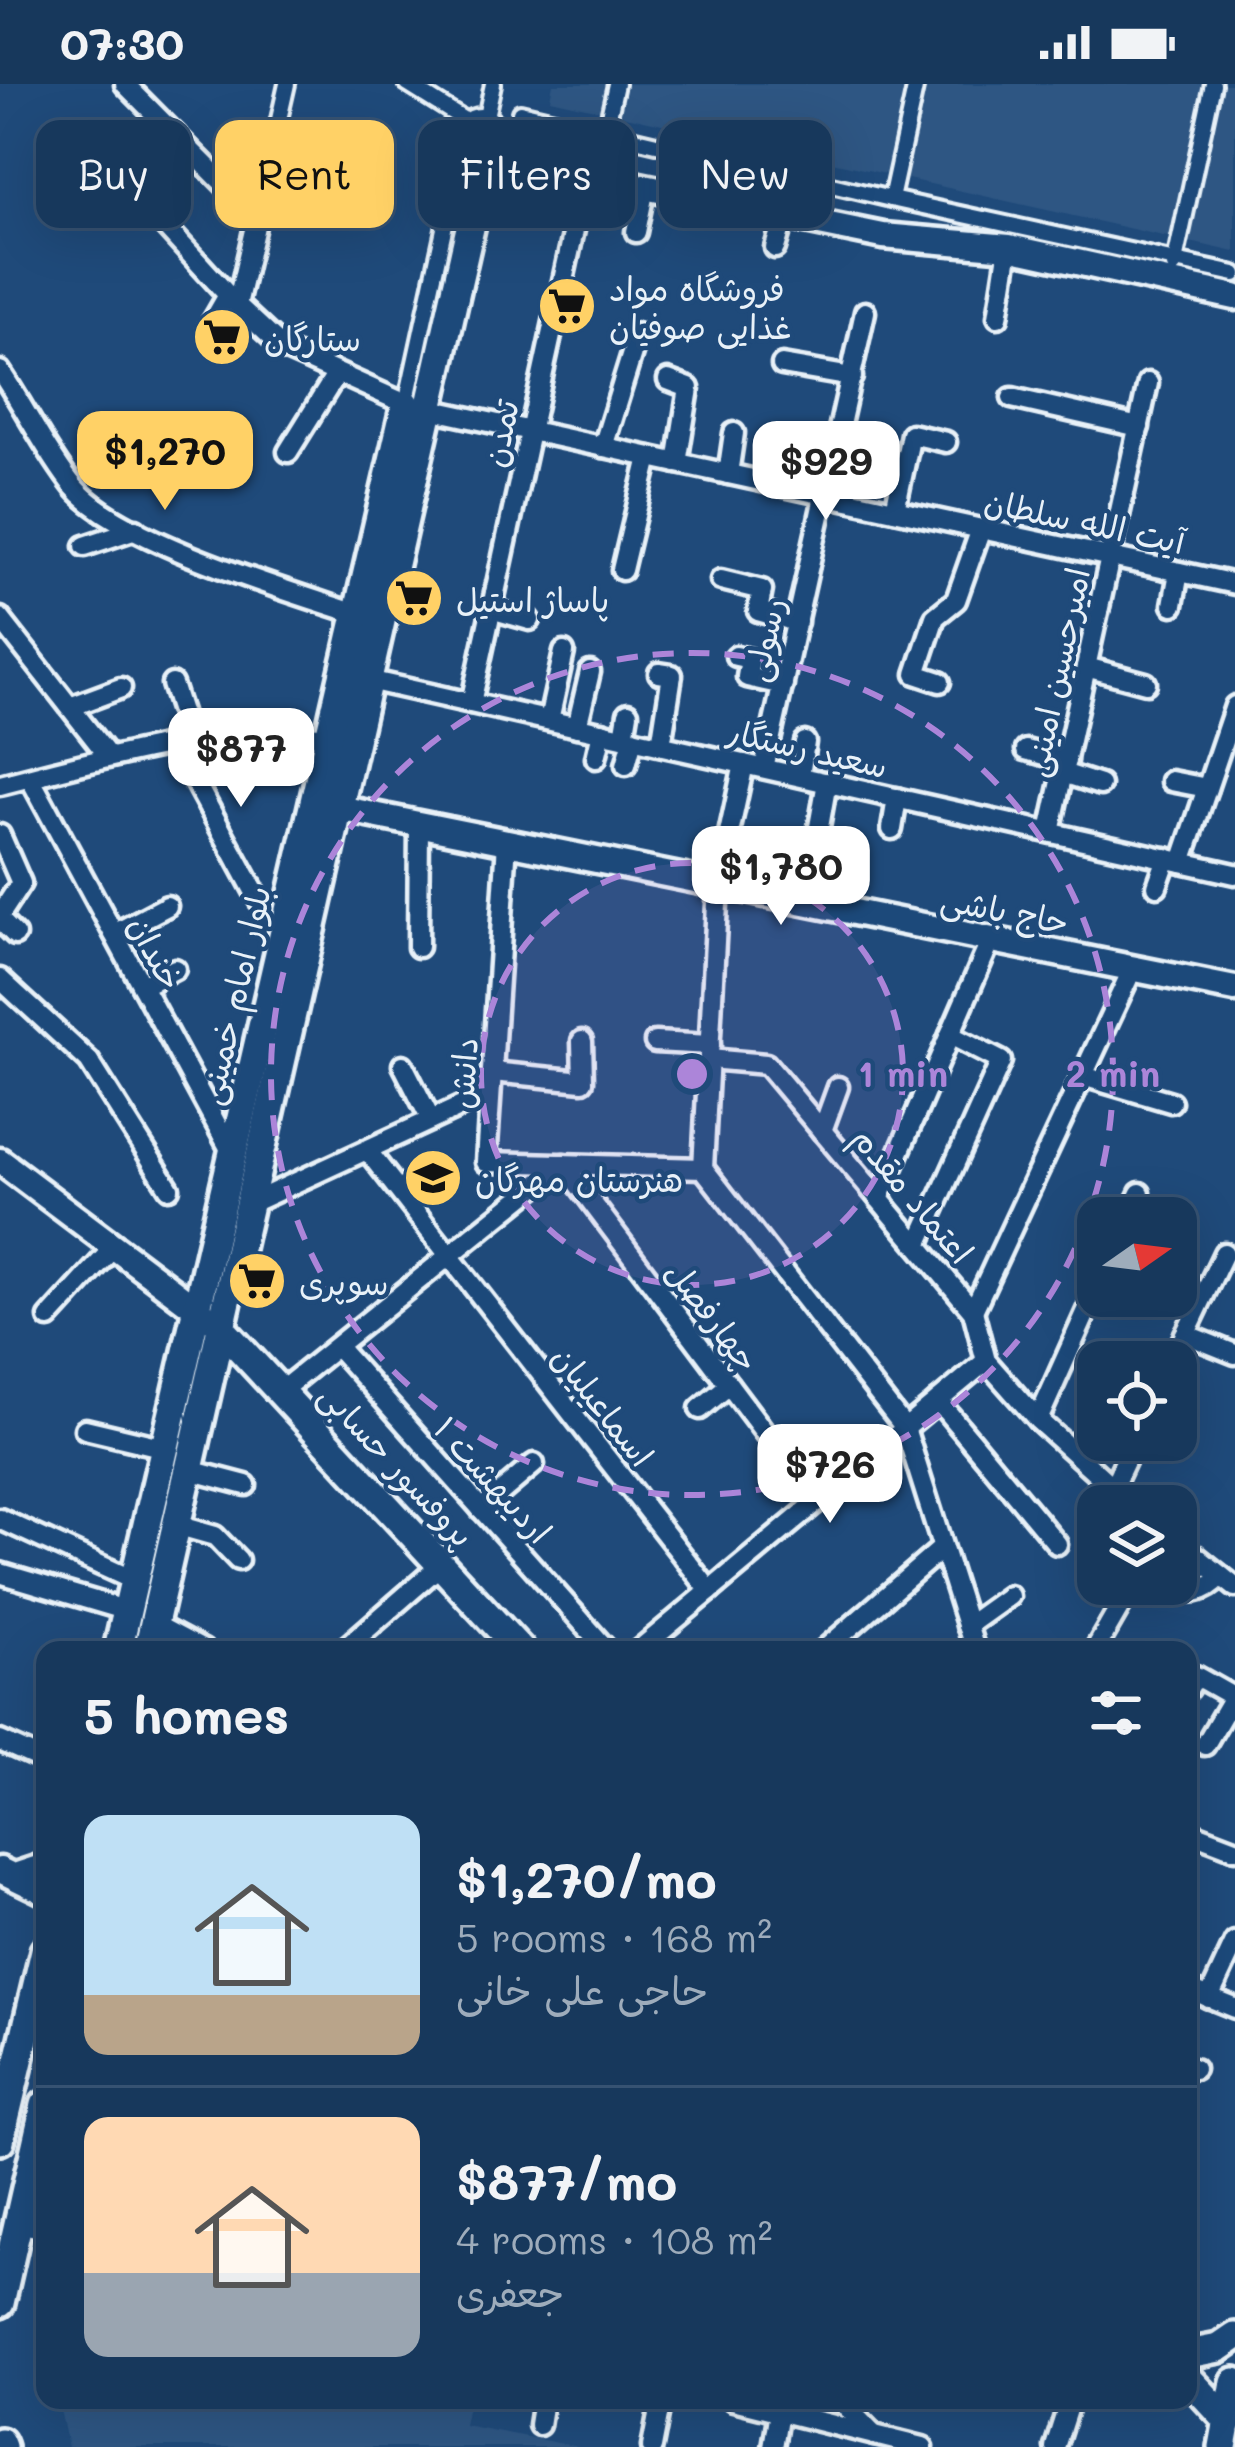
<!DOCTYPE html>
<meta charset="utf-8">
<style>
body{margin:0;font-family:Mali,"Playpen Sans Arabic",sans-serif;background:#203f62;color:#f1f3f6;height:100vh;display:flex;flex-direction:column;font-size:45px;white-space:nowrap}
*{box-sizing:border-box;margin:0}
p{font-size:39px;color:#9eacbb}
.icon{flex:none;width:66px;height:66px;fill:none;stroke:currentColor;stroke-width:2;stroke-linecap:round;stroke-linejoin:round}
.map{position:relative;flex:1;overflow:hidden}
.details{position:absolute;left:36px;top:1557px;width:1161px;height:768px;display:flex;flex-direction:column;background:#17385c;border-radius:24px;box-shadow:0 12px 48px #0002,0 0 0 3px #365272}
.details>*{flex:none}
.hud{position:absolute;left:36px;top:36px;width:1164px;height:108px;display:flex;gap:24px}
.needle{width:78px;rotate:76deg}
.tools{position:absolute;left:1077px;top:1113px;display:grid;gap:24px}
.tools a{display:grid;place-items:center;width:120px;height:120px;border-radius:24px;background:#17385c;box-shadow:0 12px 48px #0002,0 0 0 3px #365272;font-size:60px}
.price{position:absolute;translate:-50% -102px;padding:0 27px;border-radius:24px;background:#fff;color:#222;font-size:39px;line-height:78px;filter:drop-shadow(0 3px 6px #0008)}
.price::after{content:'';position:absolute;left:50%;top:72px;width:36px;height:27px;margin-left:-18px;background:inherit;clip-path:polygon(0 0,100% 0,50% 100%)}
.price.on{background:#ffd166;color:#111}
ul{padding:0;list-style:none}
li{display:flex;align-items:center;gap:36px;height:300px;padding:0 48px}
li+li{border-top:3px solid #365272}
li span{display:grid;place-items:center;flex:none;width:336px;height:240px;border-radius:24px;color:#555}
li>.icon{margin-inline-start:auto}
span .icon{width:144px;height:144px;fill:#fffc;stroke-width:1}
li b{font-size:51px}
h2{display:flex;justify-content:space-between;align-items:center;height:144px;padding:0 48px;font-size:51px}
.chip{padding:0 42px;border-radius:24px;background:#17385c;box-shadow:0 12px 48px #0002,0 0 0 3px #365272;font-size:42px;line-height:108px}
.chip.on{background:#ffd166;color:#111}
.status{display:flex;justify-content:space-between;align-items:center;height:84px;padding:0 60px;background:#17385c;direction:ltr}
.status svg{height:33px;fill:currentColor}
.map>svg:first-child{display:block}
</style>
<div class="status"><b>07:30</b><svg viewBox="0 0 49 12"><path d="M0 12V9h3v3zM5 12V6h3v6zM10 12V3h3v9zM15 12V0h3v12zM26 1h20v11H26zM47 4h2v5h-2z"/></svg></div>
<div class="map">
<svg width="1235" height="2363" viewBox="0 0 1235 2363">
<rect width="100%" height="100%" fill="#1f4a7a"/>
<filter id="ink" filterUnits="userSpaceOnUse"><feTurbulence type="fractalNoise" baseFrequency=".00833" numOctaves="2"/><feDisplacementMap in="SourceGraphic" scale="24" xChannelSelector="R" yChannelSelector="G"/><feConvolveMatrix kernelMatrix="1 2 1 2 8 2 1 2 1" color-interpolation-filters="sRGB"/></filter>
<g filter="url(#ink)">
<g fill="#2e5683">
<polygon points="553,0 1235,0 1235,168 550,15"/>
<polygon points="58,2316 469,2316 464,2341 579,2363 68,2363"/>
</g>
<g fill="none" stroke-linecap="round" stroke-linejoin="round">
<defs>
<g id="pedestrian">
<polyline points="407,0 466,37"/>
<polyline points="520,28 891,115 1235,190"/>
<circle cx="480" cy="52" r="20"/>
<polyline points="486,33 493,0"/>
<polyline points="605,50 616,0"/>
<polyline points="891,115 916,0"/>
<polyline points="257,133 287,0"/>
<polyline points="1174,182 1213,0"/>
<polyline points="406,320 462,62"/>
</g>
<g id="minor">
<polyline points="125,0 257,133 237,221 284,265 406,320"/>
<polyline points="165,42 141,67 142,117 237,221"/>
<polyline points="636,148 645,103"/>
<polyline points="775,164 784,133"/>
<polyline points="998,233 1009,163"/>
<polyline points="209,244 228,211"/>
<polyline points="782,281 852,293"/>
<path d="M 0,287 C 25,324 46,368 74,403 C 119,457 288,507 357,530"/>
<polyline points="668,296 689,304 677,379"/>
<polyline points="1012,314 1139,343"/>
<polyline points="429,325 1235,500"/>
<polyline points="603,363 638,250"/>
<polyline points="288,368 336,291"/>
<polyline points="728,390 734,349"/>
<polyline points="895,426 911,350 946,358"/>
<polyline points="85,462 136,445"/>
<polyline points="622,486 649,373"/>
<polyline points="721,496 762,506 758,527 797,538"/>
<polyline points="1173,521 1179,488"/>
<polyline points="491,525 530,536"/>
<polyline points="0,534 109,673"/>
<polyline points="736,572 750,575 747,593 783,601"/>
<polyline points="1086,583 1146,599"/>
<polyline points="659,589 672,591 661,661"/>
<polyline points="368,596 1235,790"/>
<polyline points="940,598 916,590 935,533 956,516 981,445"/>
<polyline points="172,600 191,659"/>
<polyline points="471,619 586,91"/>
<polyline points="70,623 121,604"/>
<polyline points="549,636 564,568"/>
<polyline points="577,643 590,588"/>
<polyline points="624,653 628,629"/>
<polyline points="175,661 259,816"/>
<polyline points="1026,666 1066,677"/>
<polyline points="596,674 602,648"/>
<polyline points="626,681 633,655"/>
<polyline points="764,684 865,228"/>
<polyline points="1063,689 1100,701"/>
<polyline points="800,692 805,658"/>
<polyline points="30,694 233,1071"/>
<polyline points="1171,697 1207,704"/>
<path d="M 0,701 C 92,678 236,635 329,654"/>
<polyline points="819,743 827,698"/>
<polyline points="892,745 897,714"/>
<polyline points="1050,748 1148,299"/>
<polyline points="0,751 21,799 0,831"/>
<polyline points="507,758 486,1078 703,1084"/>
<polyline points="1182,778 1235,622"/>
<polyline points="1157,802 1167,774"/>
<polyline points="746,806 752,771"/>
<polyline points="0,836 15,851"/>
<polyline points="114,850 167,822"/>
<polyline points="418,863 419,741"/>
<polyline points="0,895 89,977 169,1104"/>
<polyline points="142,902 175,885"/>
<polyline points="655,958 710,961"/>
<polyline points="709,975 766,980 973,1227 986,1277 1038,1336 1133,1422"/>
<polyline points="403,981 431,1036"/>
<polyline points="492,988 583,997 582,957"/>
<polyline points="1083,992 1171,1018"/>
<polyline points="822,1047 838,1003"/>
<polyline points="367,1066 710,1507"/>
<polyline points="703,1084 905,1344 975,1566"/>
<polyline points="703,1084 718,801 744,680"/>
<polyline points="879,1115 991,856"/>
<polyline points="249,1120 490,1009"/>
<polyline points="1128,1134 1140,1109"/>
<polyline points="918,1161 1001,977 950,951"/>
<polyline points="973,1227 1133,884"/>
<polyline points="49,1234 114,1163"/>
<polyline points="1185,1250 1235,1270"/>
<polyline points="337,1263 607,1566"/>
<polyline points="1172,1278 1224,1169"/>
<polyline points="282,1306 563,1080 817,1418"/>
<polyline points="938,1317 1057,1460"/>
<polyline points="700,1325 729,1301"/>
<polyline points="1038,1336 1098,1202"/>
<polyline points="85,1345 165,1364"/>
<polyline points="189,1386 246,1401"/>
<polyline points="1112,1405 1135,1356"/>
<polyline points="481,1425 534,1380"/>
<polyline points="0,1435 135,1497"/>
<polyline points="176,1441 215,1452 238,1476"/>
<polyline points="1176,1456 1235,1503"/>
<polyline points="0,1489 128,1527"/>
<path d="M 1169,1500 C 1190,1512 1205,1510 1221,1492"/>
<polyline points="154,1540 203,1566"/>
<polyline points="967,1542 1009,1512"/>
<polyline points="343,1566 442,1480"/>
<polyline points="639,1566 986,1277"/>
<polyline points="824,1566 941,1465"/>
<polyline points="1095,1566 1133,1500"/>
<polyline points="1188,1605 1196,1592 1235,1614"/>
<polyline points="0,1657 45,1677"/>
<polyline points="1205,1661 1233,1613"/>
<polyline points="1188,1747 1235,1765"/>
<polyline points="1188,1905 1235,1924"/>
<polyline points="1209,1914 1235,1858"/>
<polyline points="1188,1984 1194,1985"/>
<polyline points="18,2139 45,2145"/>
<polyline points="733,2316 923,2363"/>
<polyline points="840,2316 874,2351"/>
<polyline points="539,2341 543,2316"/>
<polyline points="652,2363 661,2316"/>
<polyline points="773,2363 779,2327"/>
<polyline points="1055,2363 1070,2316"/>
</g>
<g id="tertiary">
<polyline points="480,100 544,87 586,91 883,152 1009,163 1235,213"/>
<polyline points="339,724 1235,905"/>
<polyline points="0,1077 210,1235"/>
<polyline points="0,1786 45,1808"/>
<polyline points="15,1792 45,1782"/>
</g>
<g id="secondary">
<polyline points="221,1244 520,1566"/>
<polyline points="118,1566 406,320"/>
<polyline points="148,1566 480,100"/>
<polyline points="0,2056 45,1867"/>
<polyline points="0,2219 45,2021"/>
<polyline points="1188,2270 1219,2264 1235,2253"/>
<polyline points="1188,2294 1229,2338"/>
<polyline points="0,2358 2,2363"/>
<polyline points="1223,2363 1235,2298"/>
</g>
</defs>
<use href="#pedestrian" stroke="#e8f1f8" stroke-width="22"/>
<use href="#minor" stroke="#e8f1f8" stroke-width="27"/>
<use href="#tertiary" stroke="#e8f1f8" stroke-width="33"/>
<use href="#secondary" stroke="#e8f1f8" stroke-width="36"/>
<use href="#pedestrian" stroke="#1f4a7a" stroke-width="14"/>
<use href="#minor" stroke="#1f4a7a" stroke-width="18"/>
<use href="#tertiary" stroke="#1f4a7a" stroke-width="24"/>
<use href="#secondary" stroke="#1f4a7a" stroke-width="27"/>
</g>
</g>
<circle cx="692" cy="990" r="211" fill="#ac85d9" fill-opacity=".12"/>
<g fill="none" stroke="#ac85d9" stroke-width="6" stroke-dasharray="21 15">
<circle cx="692" cy="990" r="211"/>
<circle cx="692" cy="990" r="421"/>
</g>
<defs>
<symbol id="supermarket-disc" viewBox="-11 -11 22 22"><circle r="9.5" fill="#ffd166" stroke="#1f4a7a"/><path d="M-6-5.5h2.5l.6 2H6L4.5 2H-2.5L-4.4-4H-6ZM-1.5 3.2a1.3 1.3 0 1 0 .1 0ZM3 3.2a1.3 1.3 0 1 0 .1 0Z" fill="#111"/></symbol>
<symbol id="school-disc" viewBox="-11 -11 22 22"><circle r="9.5" fill="#ffd166" stroke="#1f4a7a"/><path d="M0-5L7-2L0 1L-7-2ZM-4 1L0 2.5L4 1V4Q0 6-4 4Z" fill="#111"/></symbol>
</defs>
<g fill-rule="evenodd">
<use href="#supermarket-disc" x="534" y="189" width="66" height="66"/>
<use href="#supermarket-disc" x="189" y="220" width="66" height="66"/>
<use href="#supermarket-disc" x="381" y="481" width="66" height="66"/>
<use href="#school-disc" x="400" y="1061" width="66" height="66"/>
<use href="#supermarket-disc" x="224" y="1164" width="66" height="66"/>
</g>
<g text-anchor="middle" dominant-baseline="central" stroke-width="9" stroke-linejoin="round" paint-order="stroke">
<g font-size="33" fill="#e8f1f8" stroke="#1f4a7a" text-anchor="start">
<text x="609" y="203">فروشگاه مواد<tspan x="609" dy="38">غذایی صوفیان</tspan></text>
<text x="264" y="253">ستارگان</text>
<text x="456" y="514">پاساژ استیل</text>
<text x="475" y="1094">هنرستان مهرگان</text>
<text x="299" y="1197">سوپری</text>
</g>
<g font-size="33" fill="#e8f1f8" stroke="#1f4a7a">
<text transform="translate(499 349) rotate(-78)">تمدن</text>
<text transform="translate(1085 436) rotate(12)">آیت الله سلطان</text>
<text transform="translate(763 555) rotate(-77)">رسولی</text>
<text transform="translate(1055 588) rotate(-78)">امیرحسین امینی</text>
<text transform="translate(808 663) rotate(13)">سعید رستگار</text>
<text transform="translate(1005 825) rotate(11)">حاج باشی</text>
<text transform="translate(157 868) rotate(62)">خندان</text>
<text transform="translate(233 911) rotate(-77)">بلوار امام خمینی</text>
<text transform="translate(462 989) rotate(-86)">دانش</text>
<text transform="translate(914 1110) rotate(50)">اعتماد مقدم</text>
<text transform="translate(714 1231) rotate(53)">چهارفصل</text>
<text transform="translate(604 1321) rotate(52)">اسماعیلیان</text>
<text transform="translate(398 1380) rotate(47)">پروفسور حسابی</text>
<text transform="translate(494 1395) rotate(48)">اردیبهشت ۱</text>
</g>
</g>
<circle cx="692" cy="990" r="18" fill="#ac85d9" stroke="#1f4a7a" stroke-width="6"/>
<g font-size="36" text-anchor="middle" font-weight="bold" fill="#ac85d9" stroke="#1f4a7a" stroke-width="9" stroke-linejoin="round" paint-order="stroke">
<text x="903" y="1003">1 min</text>
<text x="1113" y="1003">2 min</text>
</g>
</svg>
<div class="tools">
<a><svg class="needle" viewBox="-14 -14 28 28"><path d="M0-13l5 13h-10z" fill="#e53935"/><path d="M0 13l5-13h-10z" fill="#9eacbb"/></svg></a>
<a><svg class="icon" aria-label="locate" viewBox="0 0 24 24"><circle cx="12" cy="12" r="6"/><path d="M12 2v4M12 18v4M2 12h4M18 12h4"/></svg></a>
<a><svg class="icon" aria-label="layers" viewBox="0 0 24 24"><path d="M12 4l9 5-9 5-9-5zM3 14l9 5 9-5"/></svg></a>
</div>
<b class="price on" style="left:165px;top:429px">$1,270</b>
<b class="price" style="left:826px;top:439px">$929</b>
<b class="price" style="left:241px;top:726px">$877</b>
<b class="price" style="left:781px;top:844px">$1,780</b>
<b class="price" style="left:830px;top:1442px">$726</b>
<div class="hud">
<a class="chip">Buy</a>
<a class="chip on">Rent</a>
<a class="chip">Filters</a>
<a class="chip">New</a>
</div>
<section class="details">
<h2>5 homes<svg class="icon" aria-label="filters" viewBox="0 0 24 24"><path d="M4 7h16M4 17h16"/><circle cx="9" cy="7" r="2"/><circle cx="15" cy="17" r="2"/></svg></h2>
<ul>
<li><span style="background:linear-gradient(#bfe0f5 75%,#b9a48a 0)"><svg class="icon" aria-label="home" viewBox="0 0 24 24"><path d="M3 11l9-7 9 7M6 9v11h12V9"/></svg></span><div><b>$1,270/mo</b><p>5 rooms · 168 m²</p><p>حاجی علی خانی</p></div></li>
<li><span style="background:linear-gradient(#ffd9b3 65%,#9aa5b1 0)"><svg class="icon" aria-label="home" viewBox="0 0 24 24"><path d="M3 11l9-7 9 7M6 9v11h12V9"/></svg></span><div><b>$877/mo</b><p>4 rooms · 108 m²</p><p>جعفری</p></div></li>
</ul>
</section>
</div>
